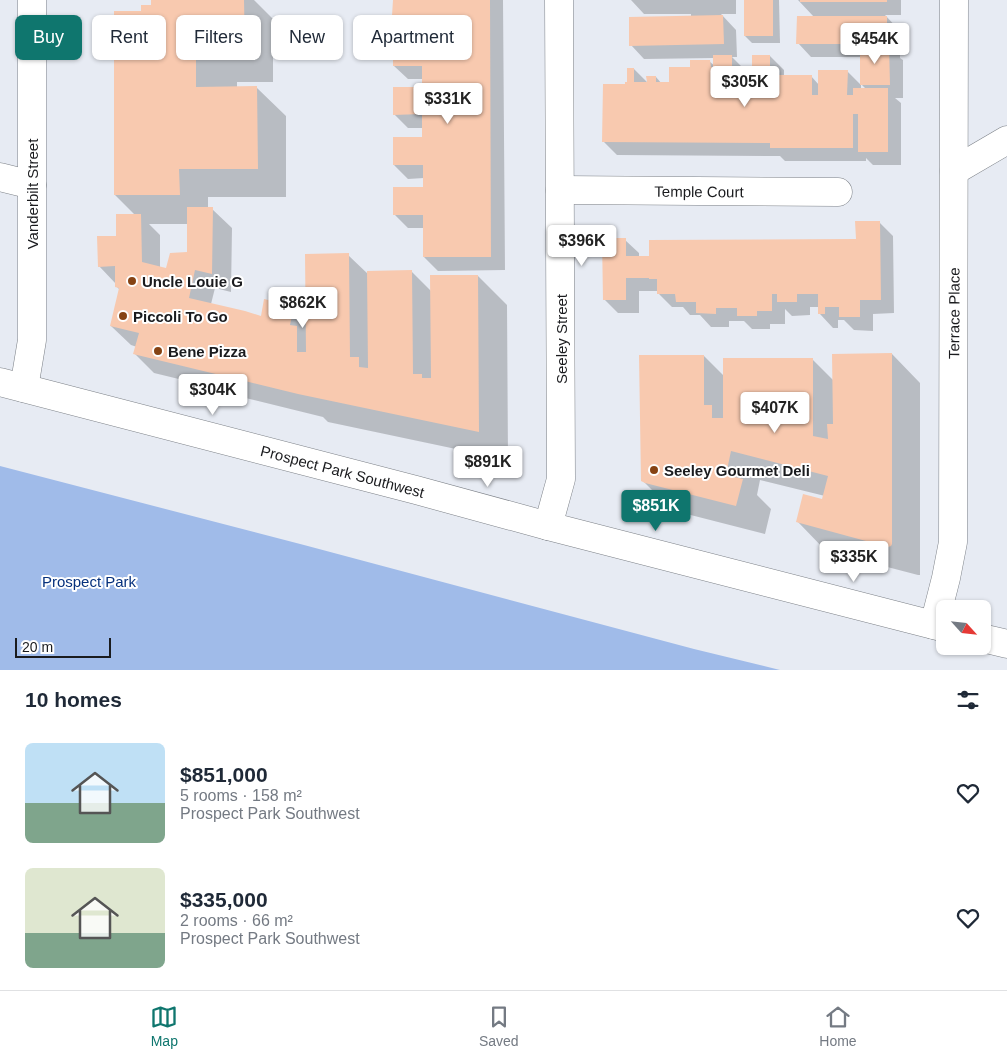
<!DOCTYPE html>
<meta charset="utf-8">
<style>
body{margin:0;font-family:Helvetica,sans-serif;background:#f6f6f7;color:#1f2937;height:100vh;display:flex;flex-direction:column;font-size:19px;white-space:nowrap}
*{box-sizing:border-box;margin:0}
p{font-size:16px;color:#747a83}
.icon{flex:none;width:28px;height:28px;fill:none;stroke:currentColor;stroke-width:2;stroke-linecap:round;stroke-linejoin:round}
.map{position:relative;height:670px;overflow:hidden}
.details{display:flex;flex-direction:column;background:#fff;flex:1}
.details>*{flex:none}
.hud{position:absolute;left:15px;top:15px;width:500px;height:45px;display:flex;gap:10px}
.needle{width:32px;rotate:117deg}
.buttons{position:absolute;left:936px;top:600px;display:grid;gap:10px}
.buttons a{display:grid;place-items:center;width:55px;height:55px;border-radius:8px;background:#fff;box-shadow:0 1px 4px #0004;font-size:25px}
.scale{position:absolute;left:15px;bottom:12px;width:96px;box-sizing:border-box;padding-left:5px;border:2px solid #1a1b1e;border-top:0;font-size:14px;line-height:18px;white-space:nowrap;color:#1a1b1e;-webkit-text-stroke:4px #fff;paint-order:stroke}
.price{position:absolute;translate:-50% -42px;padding:0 11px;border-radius:5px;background:#fff;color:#222;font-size:16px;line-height:32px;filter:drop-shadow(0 1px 2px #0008)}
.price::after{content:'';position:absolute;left:50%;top:30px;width:15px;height:11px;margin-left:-8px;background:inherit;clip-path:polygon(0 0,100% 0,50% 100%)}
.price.current{background:#0f766e;color:#fff}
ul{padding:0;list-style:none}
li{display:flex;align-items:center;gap:15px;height:125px;padding:0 25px}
li span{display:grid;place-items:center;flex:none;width:140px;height:100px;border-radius:8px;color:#555}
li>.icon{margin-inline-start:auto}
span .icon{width:60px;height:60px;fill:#fffc;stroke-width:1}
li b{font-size:21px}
h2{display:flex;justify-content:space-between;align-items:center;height:60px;padding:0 25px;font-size:21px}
.tag{padding:0 18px;border-radius:8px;background:#fff;box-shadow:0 1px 4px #0004;font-size:18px;line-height:45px}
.tag.current{background:#0f766e;color:#fff}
.dock{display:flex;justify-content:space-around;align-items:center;height:70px;border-top:1px solid #e0e1e3;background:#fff;font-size:14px;color:#747a83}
.dock a{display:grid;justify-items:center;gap:2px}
.dock .current{color:#0f766e}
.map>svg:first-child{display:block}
</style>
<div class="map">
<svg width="1007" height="670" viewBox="0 0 1007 670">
<rect width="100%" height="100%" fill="#e7ebf3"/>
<polygon fill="#a0bbe9" points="0,466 304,545 694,649 780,670 0,670"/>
<g fill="#0003" fill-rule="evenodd">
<path d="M 152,0 L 254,0 L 273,19 L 273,82 L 237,82 L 237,88 L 257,88 L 286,116 L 286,197 L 208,197 L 208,209 L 212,209 L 232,228 L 231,292 L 215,288 L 211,304 L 262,318 L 294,307 L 307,320 L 348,255 L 369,275 L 411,271 L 432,292 L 478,276 L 507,305 L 508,460 L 328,422 L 323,417 L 225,393 L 220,389 L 154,373 L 135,354 L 137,347 L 131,345 L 111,326 L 120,290 L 116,286 L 116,284 L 99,266 L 117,237 L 136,216 L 115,195 L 142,12 L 152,6 ZM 149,224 L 188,224 L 188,254 L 167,270 L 160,268 L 160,235 Z"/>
<polygon points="394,0 503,0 505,270 438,271 424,257 424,228 408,228 395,215 424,188 424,178 408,179 394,165 423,138 424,128 408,128 394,114 423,88 423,79 408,79 394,66 423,38 423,29 407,29 394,15"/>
<polygon points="631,0 736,0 736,14 721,14 736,30 737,57 732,57 744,69 753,69 770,56 784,70 784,76 811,76 819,85 847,71 861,85 861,89 866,89 861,84 861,57 811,57 798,43 814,17 798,0 901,0 901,15 885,15 900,31 900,58 903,60 903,98 895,98 901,103 901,165 873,165 866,158 866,161 785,161 780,156 617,155 604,142 626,85 634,69 648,83 656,77 662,84 670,84 691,69 710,62 715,66 714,58 644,59 631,45 691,17 691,14 644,14"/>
<polygon points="745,0 779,0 780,43 752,43 745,36"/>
<polygon points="879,222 893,236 894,313 873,314 873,331 854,330 844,320 838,320 838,328 833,328 820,314 820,307 810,307 810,315 792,316 785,309 785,324 770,324 770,329 752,329 744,321 729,321 729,327 711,327 700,315 690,315 683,307 672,307 659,294 659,291 639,291 639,313 618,313 604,299 625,240 639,253 639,257 857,241"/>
<polygon points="892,354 920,383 920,575 918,575 826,551 798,522 823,500 825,496 760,480 757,495 771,509 765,534 675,511 671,509 642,480 704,356 724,376 812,359 833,380"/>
</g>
<g fill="#f8c9af">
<polygon points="151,0 244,0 245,54 209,54 209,60 196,60 196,87 257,86 258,169 179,169 180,195 114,195 114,11 141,11 141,5 151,5"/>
<polygon points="393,0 490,0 491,257 423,257 423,215 393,215 393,187 423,187 423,165 393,165 393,137 422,137 422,114 393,115 393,87 422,87 422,66 393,66 393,37 422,37 422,15 392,16"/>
<rect x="744" y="0" width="29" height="36"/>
<rect x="800" y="0" width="87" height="2"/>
<polygon points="723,15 724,44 629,46 629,17"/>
<polygon points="797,16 887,16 887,44 796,44"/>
<polygon points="860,45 889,45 890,85 860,85"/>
<polygon points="713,55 732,55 732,68 752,67 752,55 770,55 770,75 812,75 812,95 818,95 818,70 848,70 847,95 853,95 853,88 888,88 888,152 858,152 858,114 853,114 853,148 770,148 770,143 602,142 603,84 625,84 625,82 627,82 627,68 634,68 634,82 647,82 646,76 656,76 656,82 669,82 669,67 690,67 690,60 710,60 711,67 713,67"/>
<polygon points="187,207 213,207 212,274 195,270 189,298 245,311 261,316 264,299 294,306 290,325 297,326 297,352 306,352 305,254 349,253 350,357 359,357 359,367 368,368 367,271 412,270 413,374 422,374 422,378 431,378 430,275 478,275 479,432 298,394 133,354 139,333 110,326 119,288 115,287 115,266 98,267 97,236 116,236 116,214 141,214 142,262 166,268 170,253 187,252"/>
<polygon points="855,221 880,221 881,300 860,300 860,317 839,317 839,307 825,307 825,314 818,314 818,294 797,294 797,302 777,302 777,294 772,294 772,311 757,311 757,316 737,316 737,308 716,308 716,314 696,313 696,302 676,302 675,294 657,294 657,279 649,279 649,278 626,278 626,300 603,300 602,238 626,238 626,256 649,256 649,240 856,239"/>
<polygon points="892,353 892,544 891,546 888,547 796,522 803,494 822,499 828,476 731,451 726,475 743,479 736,506 645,483 641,481 639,355 704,355 704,405 712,405 712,418 723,418 723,358 813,358 813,436 828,439 827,424 833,424 832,354"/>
</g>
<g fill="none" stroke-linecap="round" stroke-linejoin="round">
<defs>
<g id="minor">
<polyline points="954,171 1007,140"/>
<polyline points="0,177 32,185"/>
<path id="s1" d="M 560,190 L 838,192"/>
<path id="s2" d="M 0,382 L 416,490 L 548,526 L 945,628"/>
<polyline points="24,388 32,340 32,0"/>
<polyline points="548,526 561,479 559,0"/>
<path id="s3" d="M 934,625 L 946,578 L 953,542 L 954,0"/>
<polyline points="982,638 1007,644"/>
</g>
</defs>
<use href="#minor" stroke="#7c8087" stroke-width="29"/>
<use href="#minor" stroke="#fff" stroke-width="28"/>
</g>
<g fill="#864314" stroke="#fff" stroke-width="2">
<circle cx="132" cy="281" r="5"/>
<circle cx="123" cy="316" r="5"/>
<circle cx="158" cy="351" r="5"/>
<circle cx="654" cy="470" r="5"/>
</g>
<g text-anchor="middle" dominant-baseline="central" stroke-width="4" stroke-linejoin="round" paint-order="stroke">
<g font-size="15" fill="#1a1b1e" stroke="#fff">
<text stroke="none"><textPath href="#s1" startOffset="139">Temple Court</textPath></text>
<text transform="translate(32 194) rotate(-90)">Vanderbilt Street</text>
<text stroke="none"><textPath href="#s3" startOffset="314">Terrace Place</textPath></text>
<text transform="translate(561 339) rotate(-90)">Seeley Street</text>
<text stroke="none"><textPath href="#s2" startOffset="354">Prospect Park Southwest</textPath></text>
</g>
<g font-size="15" font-weight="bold" fill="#1a1b1e" stroke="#fff" text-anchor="start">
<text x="142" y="281">Uncle Louie G</text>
<text x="133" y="316">Piccoli To Go</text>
<text x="168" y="351">Bene Pizza</text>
<text x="664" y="470">Seeley Gourmet Deli</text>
</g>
<g font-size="15" fill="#06317d" stroke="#fff">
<text x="89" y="581">Prospect Park</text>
</g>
</g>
</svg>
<div class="buttons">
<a><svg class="needle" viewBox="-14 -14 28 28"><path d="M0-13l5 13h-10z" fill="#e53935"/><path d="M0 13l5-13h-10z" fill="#747a83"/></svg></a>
</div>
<div class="scale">20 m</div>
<b class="price" style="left:875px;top:65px">$454K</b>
<b class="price" style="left:745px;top:108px">$305K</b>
<b class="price" style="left:448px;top:125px">$331K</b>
<b class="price" style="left:582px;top:267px">$396K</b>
<b class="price" style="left:303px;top:329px">$862K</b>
<b class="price" style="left:213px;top:416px">$304K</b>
<b class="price" style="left:775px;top:434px">$407K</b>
<b class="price" style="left:488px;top:488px">$891K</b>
<b class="price current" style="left:656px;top:532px">$851K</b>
<b class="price" style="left:854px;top:583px">$335K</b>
<div class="hud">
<a class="tag current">Buy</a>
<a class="tag">Rent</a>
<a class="tag">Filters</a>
<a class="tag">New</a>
<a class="tag">Apartment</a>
</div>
</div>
<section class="details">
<h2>10 homes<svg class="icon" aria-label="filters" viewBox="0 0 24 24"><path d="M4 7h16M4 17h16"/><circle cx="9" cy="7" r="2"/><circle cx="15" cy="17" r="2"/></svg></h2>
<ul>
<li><span style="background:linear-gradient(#bfe0f5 60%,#7fa58c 0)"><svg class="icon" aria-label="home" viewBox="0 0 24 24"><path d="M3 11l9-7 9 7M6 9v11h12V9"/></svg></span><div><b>$851,000</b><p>5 rooms · 158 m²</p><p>Prospect Park Southwest</p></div><svg class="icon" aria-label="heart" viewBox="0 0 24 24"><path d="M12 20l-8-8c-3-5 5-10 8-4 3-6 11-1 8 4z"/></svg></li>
<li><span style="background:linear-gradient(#dfe7d0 65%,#7fa58c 0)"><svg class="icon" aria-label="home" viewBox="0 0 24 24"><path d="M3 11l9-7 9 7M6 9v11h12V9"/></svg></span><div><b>$335,000</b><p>2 rooms · 66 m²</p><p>Prospect Park Southwest</p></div><svg class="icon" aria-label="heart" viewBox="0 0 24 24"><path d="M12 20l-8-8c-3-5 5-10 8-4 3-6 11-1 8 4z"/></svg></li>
</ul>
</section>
<nav class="dock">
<a class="current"><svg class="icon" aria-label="map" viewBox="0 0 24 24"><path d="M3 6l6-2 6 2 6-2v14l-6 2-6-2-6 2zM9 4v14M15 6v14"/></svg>Map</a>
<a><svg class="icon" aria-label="saved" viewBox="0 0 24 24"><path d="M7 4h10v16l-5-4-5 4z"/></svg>Saved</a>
<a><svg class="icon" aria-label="home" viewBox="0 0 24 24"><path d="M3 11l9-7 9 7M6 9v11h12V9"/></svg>Home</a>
</nav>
